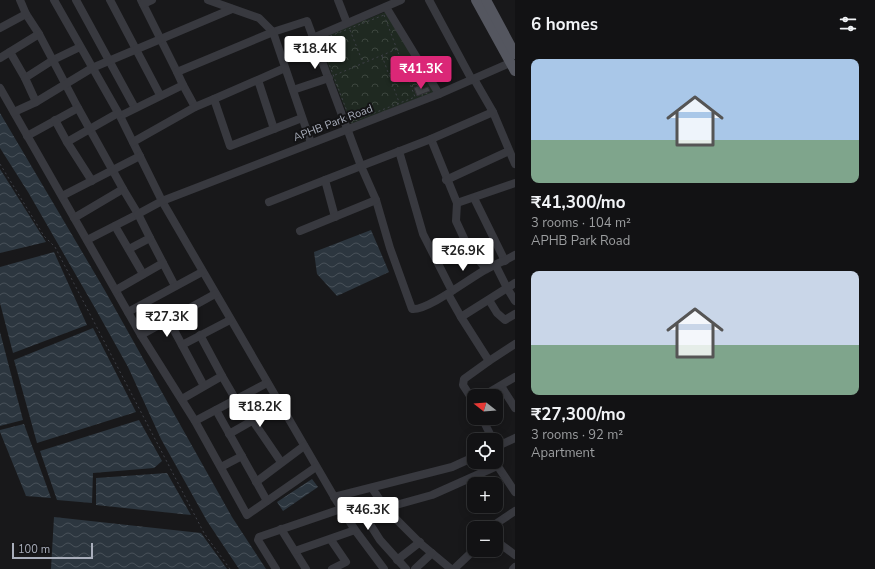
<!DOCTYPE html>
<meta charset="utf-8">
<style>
body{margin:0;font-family:"Nunito Sans",sans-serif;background:#1b1b1d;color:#f1f3f6;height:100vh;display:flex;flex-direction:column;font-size:15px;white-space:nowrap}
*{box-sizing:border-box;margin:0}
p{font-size:13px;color:#9c9ea0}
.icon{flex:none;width:22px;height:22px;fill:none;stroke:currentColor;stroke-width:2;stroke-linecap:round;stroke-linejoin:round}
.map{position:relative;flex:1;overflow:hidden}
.side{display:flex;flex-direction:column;background:#121214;width:360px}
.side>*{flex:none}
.needle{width:26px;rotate:287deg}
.tools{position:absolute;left:467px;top:389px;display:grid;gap:8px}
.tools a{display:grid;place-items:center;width:36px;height:36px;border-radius:8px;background:#121214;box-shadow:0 2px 10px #0003,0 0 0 1px #313234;font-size:20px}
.scale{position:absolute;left:12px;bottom:10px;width:81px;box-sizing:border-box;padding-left:4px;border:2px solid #a9aebb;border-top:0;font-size:11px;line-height:14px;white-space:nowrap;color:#a9aebb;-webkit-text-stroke:3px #131315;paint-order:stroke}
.price{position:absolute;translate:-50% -34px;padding:0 9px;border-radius:4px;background:#fff;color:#222;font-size:13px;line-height:26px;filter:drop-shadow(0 1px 2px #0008)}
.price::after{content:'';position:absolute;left:50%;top:24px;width:12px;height:9px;margin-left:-6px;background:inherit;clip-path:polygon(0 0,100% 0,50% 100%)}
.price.selected{background:#db2777;color:#fff}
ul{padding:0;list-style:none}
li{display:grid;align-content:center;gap:8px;height:212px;padding:0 16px}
li span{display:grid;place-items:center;height:124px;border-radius:8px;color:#555}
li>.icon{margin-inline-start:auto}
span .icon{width:72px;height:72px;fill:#fffc;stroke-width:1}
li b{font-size:17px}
h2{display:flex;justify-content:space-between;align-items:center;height:48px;padding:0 16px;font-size:17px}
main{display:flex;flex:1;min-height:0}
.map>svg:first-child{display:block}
</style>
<main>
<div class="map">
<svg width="515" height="569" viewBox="0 0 515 569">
<defs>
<pattern id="park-crowns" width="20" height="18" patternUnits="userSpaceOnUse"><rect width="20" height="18" fill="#1f2921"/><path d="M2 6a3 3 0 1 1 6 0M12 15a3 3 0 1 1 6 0" fill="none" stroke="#3d463f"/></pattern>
<pattern id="water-waves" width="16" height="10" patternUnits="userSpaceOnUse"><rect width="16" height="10" fill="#2c363f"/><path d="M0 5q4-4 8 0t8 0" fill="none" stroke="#485159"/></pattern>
</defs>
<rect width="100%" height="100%" fill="#18181a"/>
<polygon fill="url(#park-crowns)" points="385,12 434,92 351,124 318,39"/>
<g fill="url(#water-waves)">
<polygon points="0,113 104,289 232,517 266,569 239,569 207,521 161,439 128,367 95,308 28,192 0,148"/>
<polygon points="0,169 46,242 0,253"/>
<polygon points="371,230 389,272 337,296 317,274 314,252"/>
<polygon points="54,252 87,325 13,353 0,303 0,267"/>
<polygon points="93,328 136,412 37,443 14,360"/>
<polygon points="0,332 23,420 0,426"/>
<polygon points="139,420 162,461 154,468 93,473 92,503 57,500 40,451"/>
<polygon points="24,424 51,498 26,496 0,432 0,430"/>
<polygon points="167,473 191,515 96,505 96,478"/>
<polygon points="312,479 318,487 283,511 277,502"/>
<polygon points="54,517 201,533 227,569 51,569"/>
</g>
<polygon fill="#424347" stroke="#323136" points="420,85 422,89 428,87 430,91 417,96 414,88"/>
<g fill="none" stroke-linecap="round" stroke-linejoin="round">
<g stroke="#3e4047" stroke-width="1" stroke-dasharray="2 3" stroke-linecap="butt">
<polygon points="384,15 415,97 351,122 320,40"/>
<polyline points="350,30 363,63"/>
<polyline points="382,56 399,102"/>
<polyline points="389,74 412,64"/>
<polyline points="335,75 397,49"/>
<polyline points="0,164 44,236 55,247 204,533 230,569"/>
</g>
<g stroke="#38393f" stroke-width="8">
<polyline points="54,0 120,116 162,201 336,500 355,530 384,569"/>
<polyline points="76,0 135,108"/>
<polyline points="110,0 160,95"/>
<polyline points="141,0 177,72"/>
<polyline points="208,0 259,18 273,32 307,21 361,166 325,180"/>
<polyline points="338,0 347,23"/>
<polyline points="429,0 472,80"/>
<polyline points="143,4 152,0"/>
<polyline points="386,7 439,94"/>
<polyline points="26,14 39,34"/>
<polyline points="0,28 26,14 20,0"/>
<polyline points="313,38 401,0"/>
<polyline points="10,52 25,78 53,60 80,47"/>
<polyline points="0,58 39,34 78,108 27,136"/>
<polyline points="25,78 36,102"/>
<polyline points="474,79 493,112 515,164"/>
<polyline points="258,80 274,129"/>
<polyline points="183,85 195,107"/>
<polyline points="0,88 141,335 195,421 247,515 316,467"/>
<polyline points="293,90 329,78"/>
<polyline points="214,99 285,68"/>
<polyline points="78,108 123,189"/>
<polyline points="14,112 36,102 92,68 232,9"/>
<polyline points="493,112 431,139 457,203 515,183"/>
<polyline points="120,116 183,85 177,72 273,32 311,143"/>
<polyline points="55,120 67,142"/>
<polyline points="133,142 195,107 214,99 230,146 302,118"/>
<polyline points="399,151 423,234 452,291"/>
<polyline points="446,180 509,151"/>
<polyline points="92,181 67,142 118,113"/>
<polyline points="62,196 140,156"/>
<polyline points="474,198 505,261"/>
<path d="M 376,200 L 390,248 L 412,309 C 427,311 470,278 485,270 C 495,264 505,261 515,255"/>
<polyline points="269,202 325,180 335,217"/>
<polyline points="457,203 456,221 468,247 486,269"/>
<polyline points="74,218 123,189 138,214 87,240"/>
<polyline points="115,226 143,274"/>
<polyline points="300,231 376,200 361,166 431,139"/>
<polyline points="150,238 163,263"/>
<polyline points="129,249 150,238 138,214 162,201 439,94 510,63"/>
<polyline points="515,283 507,288 515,301"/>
<polyline points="116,290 163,263 175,286"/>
<polyline points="448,294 461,317"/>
<polyline points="489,300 497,313 505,320 515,314"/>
<polyline points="128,312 202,272"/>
<polyline points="169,321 182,345"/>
<polyline points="141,335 215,294"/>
<polyline points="200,335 222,376"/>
<polyline points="489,361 515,344"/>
<polyline points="204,386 182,345 230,320"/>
<polyline points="501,386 515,408"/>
<polyline points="483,396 515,377"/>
<polyline points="182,399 222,376 236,400"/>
<polyline points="474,402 463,385 464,379 489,361 461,317 507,288 496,266"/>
<polyline points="216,410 267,501"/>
<polyline points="482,418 493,440"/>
<polyline points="195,421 267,383"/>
<polyline points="253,421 281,462"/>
<polyline points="229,434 280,405"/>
<polyline points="496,447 515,438"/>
<polyline points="495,462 515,492"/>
<polyline points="221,467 242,456"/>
<polyline points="256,482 304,446"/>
<polyline points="372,488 385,508 432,495 497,466"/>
<polyline points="334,497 452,467 474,457"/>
<polyline points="493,528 497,523 515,511"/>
<polyline points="281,529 306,569"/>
<polyline points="331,540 346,562 332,569"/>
<polyline points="496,541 515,555"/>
<polyline points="295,551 355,530"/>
<polyline points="397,560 420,542"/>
<polyline points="276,569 258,540 259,537 341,509"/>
<polyline points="406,569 380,540 366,518 369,511 385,508 421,544 451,569"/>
<polyline points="415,569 432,553"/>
<polyline points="454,569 474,550"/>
<polyline points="513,569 515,567"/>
</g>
<g stroke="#54565f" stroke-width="10">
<polyline points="476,0 515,71"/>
<polyline points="486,0 515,54"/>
</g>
</g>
<g text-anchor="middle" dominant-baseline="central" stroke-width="4" stroke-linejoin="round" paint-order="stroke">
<g font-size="11" fill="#a9aebb" stroke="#131315">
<text transform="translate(333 123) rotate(-21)">APHB Park Road</text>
</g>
</g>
</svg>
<div class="tools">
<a><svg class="needle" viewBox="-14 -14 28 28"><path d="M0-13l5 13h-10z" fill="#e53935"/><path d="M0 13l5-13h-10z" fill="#9c9ea0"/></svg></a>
<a><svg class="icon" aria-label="locate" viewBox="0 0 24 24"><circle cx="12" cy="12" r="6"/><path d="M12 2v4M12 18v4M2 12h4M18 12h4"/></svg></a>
<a>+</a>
<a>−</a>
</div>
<div class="scale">100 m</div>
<b class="price" style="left:315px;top:70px">₹18.4K</b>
<b class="price selected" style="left:421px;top:90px">₹41.3K</b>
<b class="price" style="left:463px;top:272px">₹26.9K</b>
<b class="price" style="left:167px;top:338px">₹27.3K</b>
<b class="price" style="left:260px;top:428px">₹18.2K</b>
<b class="price" style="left:368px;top:531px">₹46.3K</b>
</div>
<section class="side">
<h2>6 homes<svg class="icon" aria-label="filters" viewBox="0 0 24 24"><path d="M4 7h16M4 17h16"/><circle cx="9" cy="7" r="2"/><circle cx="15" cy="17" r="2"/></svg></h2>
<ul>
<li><span style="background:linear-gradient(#a9c7e8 65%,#7fa58c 0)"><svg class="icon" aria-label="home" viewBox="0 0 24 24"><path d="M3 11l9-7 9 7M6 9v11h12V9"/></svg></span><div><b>₹41,300/mo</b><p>3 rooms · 104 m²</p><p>APHB Park Road</p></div></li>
<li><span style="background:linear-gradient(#c9d6e8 60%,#7fa58c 0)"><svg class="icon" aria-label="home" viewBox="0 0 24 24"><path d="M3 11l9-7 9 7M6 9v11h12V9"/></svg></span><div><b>₹27,300/mo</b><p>3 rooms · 92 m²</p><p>Apartment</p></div></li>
</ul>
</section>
</main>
